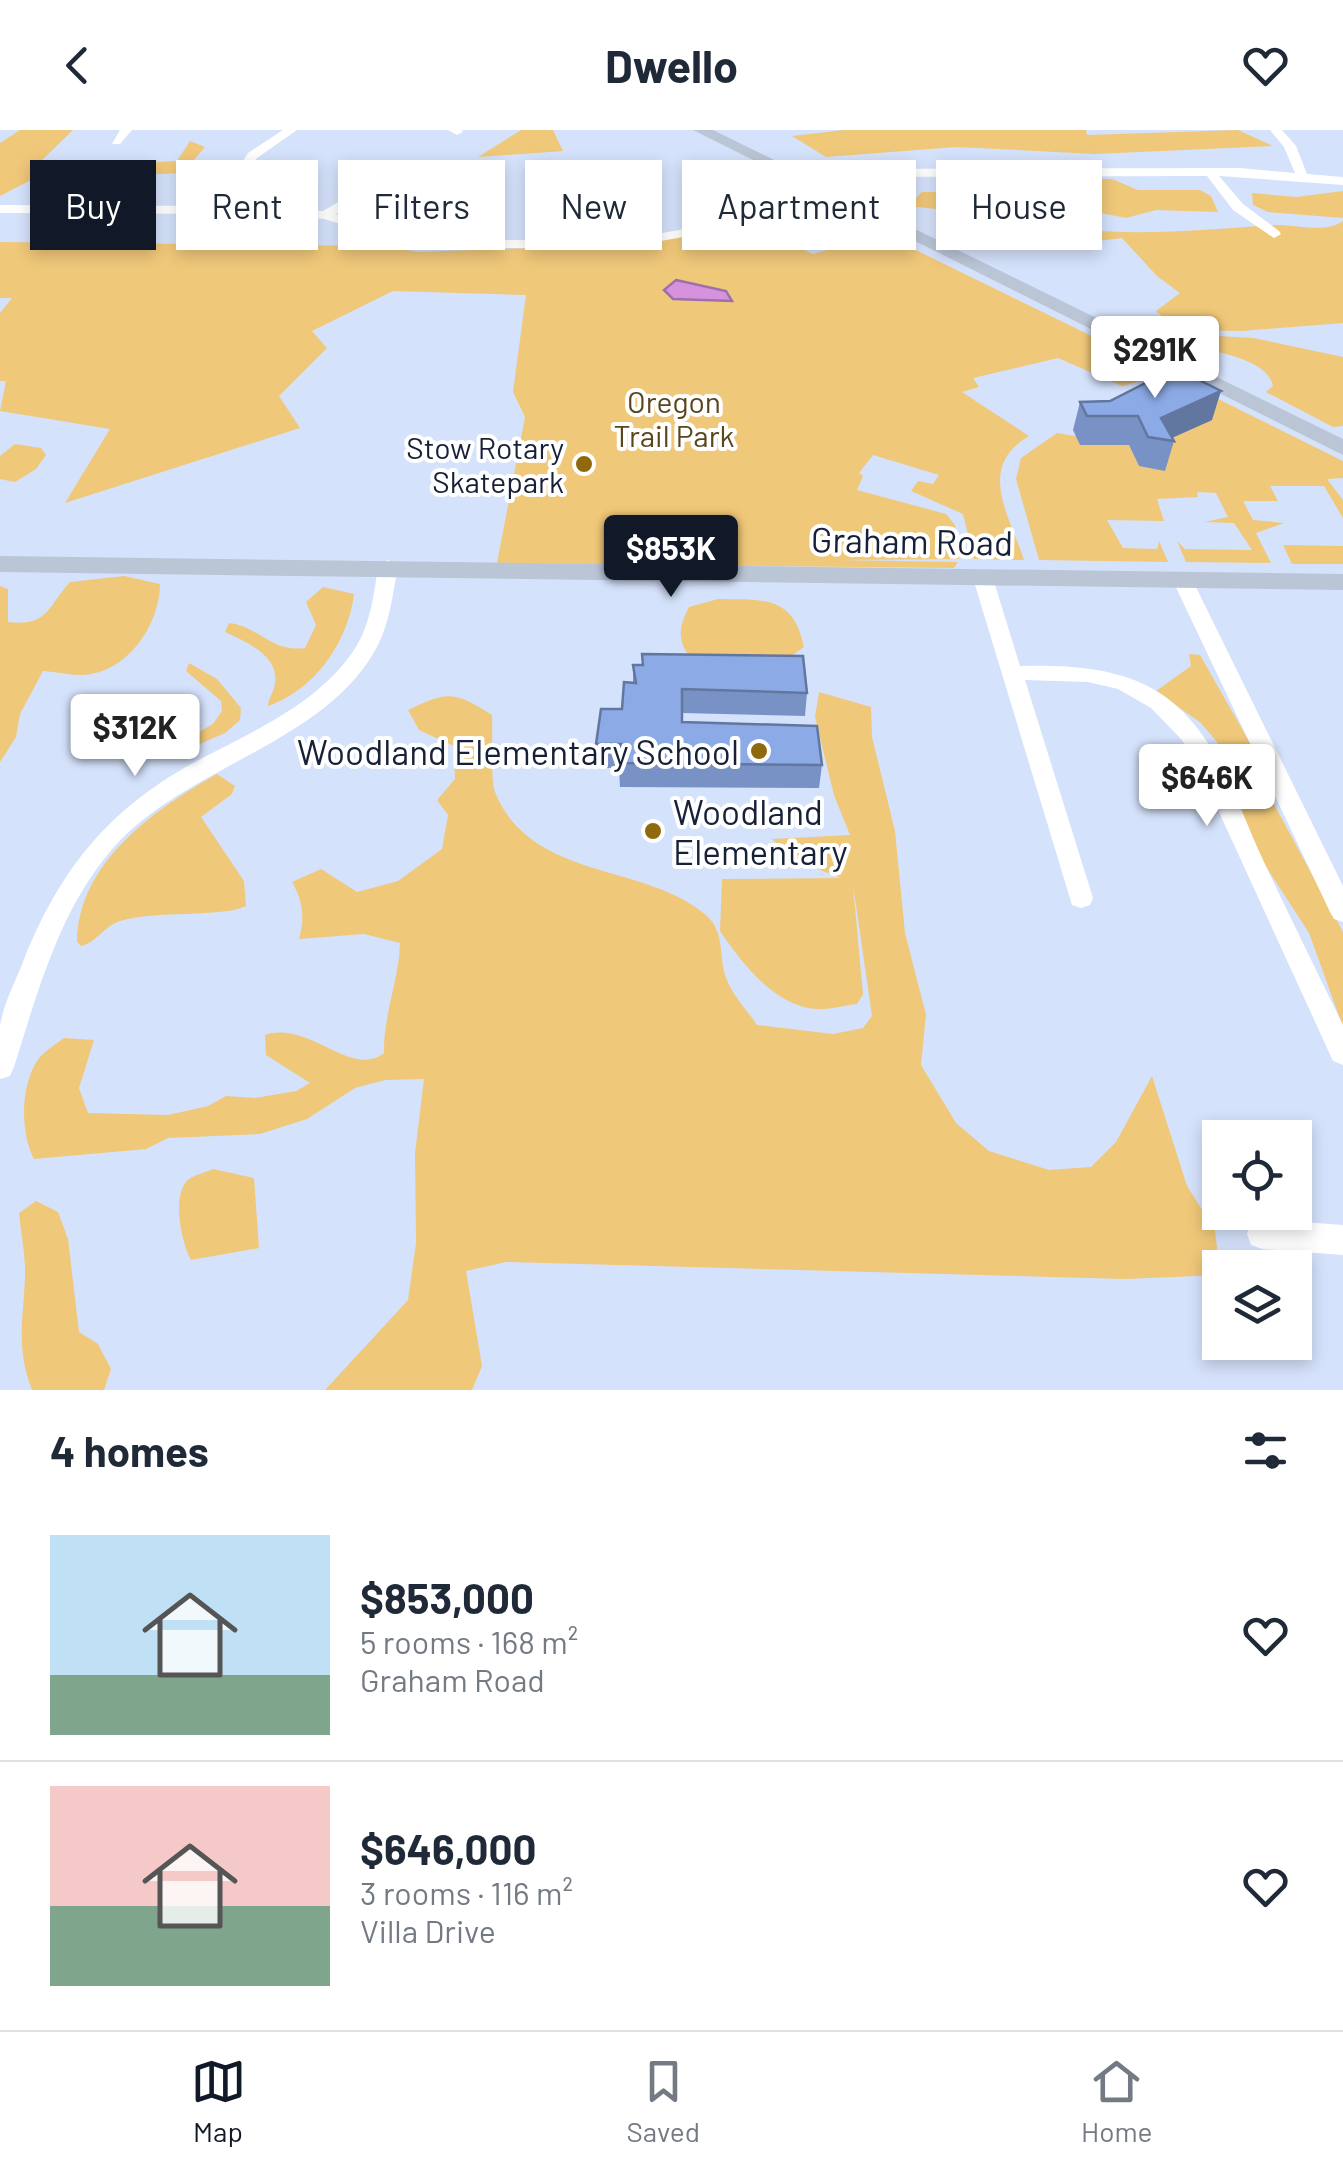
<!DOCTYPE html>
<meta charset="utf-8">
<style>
body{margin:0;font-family:Barlow,sans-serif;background:#f6f6f7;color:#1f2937;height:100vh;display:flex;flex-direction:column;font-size:38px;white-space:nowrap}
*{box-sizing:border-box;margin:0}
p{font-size:32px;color:#747a83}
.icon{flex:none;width:55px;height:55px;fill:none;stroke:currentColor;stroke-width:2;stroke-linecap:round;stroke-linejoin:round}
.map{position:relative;height:1260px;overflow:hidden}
.panel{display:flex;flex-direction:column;background:#fff;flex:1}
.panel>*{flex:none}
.guide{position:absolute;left:30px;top:30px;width:1285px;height:90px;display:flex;gap:20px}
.fabs{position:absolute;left:1202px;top:990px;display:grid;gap:20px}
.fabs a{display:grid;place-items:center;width:110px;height:110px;border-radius:0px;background:#fff;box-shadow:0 5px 15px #0003;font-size:50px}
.price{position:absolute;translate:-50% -85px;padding:0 22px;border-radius:10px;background:#fff;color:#222;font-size:32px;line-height:65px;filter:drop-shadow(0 2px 5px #0008)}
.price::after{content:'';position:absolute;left:50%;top:60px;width:30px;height:22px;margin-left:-15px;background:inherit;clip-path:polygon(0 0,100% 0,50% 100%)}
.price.on{background:#111827;color:#fff}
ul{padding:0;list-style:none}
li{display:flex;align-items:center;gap:30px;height:250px;padding:0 50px}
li+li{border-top:2px solid #e0e1e3}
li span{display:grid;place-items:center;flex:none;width:280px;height:200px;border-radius:0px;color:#555}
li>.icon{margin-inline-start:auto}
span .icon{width:120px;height:120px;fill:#fffc;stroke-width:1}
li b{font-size:42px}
h2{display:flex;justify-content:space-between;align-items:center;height:120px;padding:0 50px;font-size:42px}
.pill{padding:0 35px;border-radius:0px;background:#fff;box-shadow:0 5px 15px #0003;font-size:35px;line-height:90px}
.pill.on{background:#111827;color:#fff}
header{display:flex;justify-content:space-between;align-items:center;height:130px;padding:0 50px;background:#fff;font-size:45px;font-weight:700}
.dock{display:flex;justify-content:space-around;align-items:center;height:140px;border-top:2px solid #e0e1e3;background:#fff;font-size:28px;color:#747a83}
.dock a{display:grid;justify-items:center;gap:5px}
.dock .on{color:#111827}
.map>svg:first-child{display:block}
</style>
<header><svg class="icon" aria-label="back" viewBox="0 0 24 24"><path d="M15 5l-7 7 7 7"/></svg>Dwello<svg class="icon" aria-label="heart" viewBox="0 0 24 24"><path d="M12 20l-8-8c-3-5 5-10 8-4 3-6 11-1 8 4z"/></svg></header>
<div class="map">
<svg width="1343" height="1260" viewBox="0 0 1343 1260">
<rect width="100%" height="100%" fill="#d5e2fb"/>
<g fill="#f0c87a">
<polygon points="20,0 73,0 40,32 91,36 177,31 190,11 205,17 192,32 221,31 209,42 33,49 0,66 0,13"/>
<polygon points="521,0 553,0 563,21 478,27"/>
<polygon points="844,0 1086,0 1087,5 1238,0 1273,16 1095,24 956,17 826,27 792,6"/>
<polygon points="1046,49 1112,49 1138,60 1200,60 1211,66 1218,82 1156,80 1126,88 1050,73 1025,80 965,82 907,76 922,62 1024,63 1031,60 1027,53"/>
<polygon points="1343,61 1343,88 1268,82 1253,75 1252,63 1296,67"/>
<path d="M 728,86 L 813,124 L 883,104 L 1163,241 L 1155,240 L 1163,245 L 1122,256 L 1058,228 L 973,248 L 979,257 L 962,262 L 1029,306 C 976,337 1009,384 1024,430 L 974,429 L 963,384 L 911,361 L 918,351 L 933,354 L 939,345 L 873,325 L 859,343 L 863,346 L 857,360 L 946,384 L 955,395 L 959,429 L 838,430 L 958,432 L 954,438 L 497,433 L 525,287 L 513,262 L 526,165 L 393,161 L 312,201 L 327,218 L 279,266 L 300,298 L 65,373 L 110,299 L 0,281 L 6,251 L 0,251 L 0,183 L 12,168 L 0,168 L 0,112 L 383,116 L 418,122 L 616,115 L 678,106 Z"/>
<path d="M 1029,91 C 1109,110 1194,100 1275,95 C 1296,94 1325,104 1343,91 L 1343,193 L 1242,201 L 1178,200 L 1156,181 L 1180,163 L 1157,146 L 1122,108 L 1074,114 L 1013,102 Z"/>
<path d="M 1218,206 L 1254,208 L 1343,227 L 1343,296 L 1333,297 L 1266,262 L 1273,256 C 1267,228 1214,222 1190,215 Z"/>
<polygon points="1188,254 1343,331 1343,348 1327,349 1343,370 1343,388 1324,356 1270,356 1278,371 1243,371 1253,390 1284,393 1256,403 1271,433 1186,432 1177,411 1185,419 1252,420 1234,393 1204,392 1228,387 1216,363 1197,362 1198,367 1157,369 1164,391 1107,390 1123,418 1157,419 1159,411 1168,432 1039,430 1016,349 1021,328 1057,303 1129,315 1139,336 1170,309 1210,290"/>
<polygon points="15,314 41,318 46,325 36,339 15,352 0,349 0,326"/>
<polygon points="1283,415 1343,416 1343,434 1292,434"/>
<path d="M 124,446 L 160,454 C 160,491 132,537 91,544 C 76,547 59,542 43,541 L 20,584 L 16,607 L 0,632 L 0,456 L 8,459 L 8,492 C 48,497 48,476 70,452 Z"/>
<path d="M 323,457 L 354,464 C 348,512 315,560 268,576 C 268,569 274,562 275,553 C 279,525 246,512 225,502 L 229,493 C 258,496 272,523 305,518 L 316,495 L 306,472 Z"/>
<path d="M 718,469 C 764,470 793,465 804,517 L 790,527 L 692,530 C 677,511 678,498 689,477 Z"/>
<polygon points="1189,524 1200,525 1250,613 1269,665 1343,802 1343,897 1309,803 1265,735 1237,681 1217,612 1201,593 1156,561 1191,536"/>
<polygon points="189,533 217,549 241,578 240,590 225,603 186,620 180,617 181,612 213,594 222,581 221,571 186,541"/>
<path d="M 819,562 L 871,577 L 872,607 L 895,701 L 905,803 L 926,885 L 921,935 L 956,993 L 989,1021 L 1049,1040 L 1091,1037 L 1116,1012 L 1152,946 L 1187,1056 L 1215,1100 L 1220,1145 L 1126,1149 L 506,1132 L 466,1141 L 482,1236 L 472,1260 L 325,1260 L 408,1170 L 416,1113 L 415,1023 L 424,949 L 385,950 L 355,958 L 307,989 L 260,1004 L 168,1008 L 146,1019 L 34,1029 C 20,1002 20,954 39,928 C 45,921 56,914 64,908 L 94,910 L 79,958 L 88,983 L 168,985 L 208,976 L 226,966 L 255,968 L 296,961 L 310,953 L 266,925 L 265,905 C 309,890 351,949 384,923 C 383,886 399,850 400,813 L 364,804 L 299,809 C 305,788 303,771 292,752 L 321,739 L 357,762 L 398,751 L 442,719 L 448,685 L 437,670 L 455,649 L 454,616 L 419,600 L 408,580 C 448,561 454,561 492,585 C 493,604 490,647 495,662 C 531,752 646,732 707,786 C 726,804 718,829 727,850 C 733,866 748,881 757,895 L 833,904 L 863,898 L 872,886 L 853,755 L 863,864 L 857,874 C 845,875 830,880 817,879 C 775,877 741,832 720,801 L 722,749 L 841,748 L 791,729 L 772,709 L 850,705 L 834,665 L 815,587 Z"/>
<path d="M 217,644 L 235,656 L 232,664 L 201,687 L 244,751 L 246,776 C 221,788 155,780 120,791 C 104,796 96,813 81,816 L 77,812 C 78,732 155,679 217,644 Z"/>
<path d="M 213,1039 L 254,1048 L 259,1118 L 191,1130 C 181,1112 171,1063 189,1049 C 195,1045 206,1042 213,1039 Z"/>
<path d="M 36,1071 L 58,1082 L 68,1109 L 79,1202 L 98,1214 L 111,1239 L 104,1260 L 32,1260 C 16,1219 23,1190 25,1148 C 26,1127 21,1104 19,1083 Z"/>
</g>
<polygon fill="#d692dd" stroke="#9c70ac" stroke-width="2.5" points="676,150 726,161 732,171 673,169 664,160"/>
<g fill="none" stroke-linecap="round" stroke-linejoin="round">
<g fill="#fff" fill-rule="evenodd">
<polygon points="120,0 132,0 120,14 112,14"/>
<polygon points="283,0 297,0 257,28 228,76 323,81 361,59 387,52 393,56 391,59 369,65 336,84 419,109 616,111 691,98 764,58 838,39 1240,38 1295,43 1284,17 1270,0 1282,0 1296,16 1307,44 1343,47 1343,55 1219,46 1243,74 1279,101 1281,104 1274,108 1233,80 1207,46 838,47 772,64 700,104 616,119 418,117 324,89 283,84 0,83 0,75 215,76 248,23"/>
<polygon points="448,0 461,0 463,2 457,5"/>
<path d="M 388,430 L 398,436 C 393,463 390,492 377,517 C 325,614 186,636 114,717 C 60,778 38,861 14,937 L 10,946 L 0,949 C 0,932 0,913 0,896 C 3,875 15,852 23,832 C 59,741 106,682 191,634 C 247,604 314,577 352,523 C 370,498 374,465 378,436 Z"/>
<path d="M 982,439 L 992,445 L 1020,536 C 1070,535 1125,537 1167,568 C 1218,606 1237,674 1263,730 C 1289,785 1316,840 1343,895 L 1343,935 L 1333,931 L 1202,645 L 1182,610 L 1151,578 L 1118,559 L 1088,552 L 1025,550 L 1093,768 L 1090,775 L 1081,778 L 1072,775 L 972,445 Z"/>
<polygon points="1182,443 1192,449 1343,756 1343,792 1334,789 1330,782 1172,449"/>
<polygon points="1262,1089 1343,1095 1343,1125 1262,1119 1251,1115 1247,1104 1251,1093"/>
</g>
<g fill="#bac5d6" fill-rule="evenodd">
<polygon points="693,0 713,0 1343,309 1343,325"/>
<polygon points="0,426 1343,444 1343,460 0,442"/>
</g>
</g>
<g fill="#7892c5">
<polygon points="755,72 826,89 778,104 754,91"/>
<polygon points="1080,272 1212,290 1172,308 1174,311 1165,341 1139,336 1129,315 1080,315 1073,300"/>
<polygon points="633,535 807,563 805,586 682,583 682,592 822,635 819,658 620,657 619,638 597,638 596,614 622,579 633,553"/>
</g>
<g fill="#6277a0">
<polygon points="828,70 826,89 778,104 779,84"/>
<polygon points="1221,261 1212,290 1167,310 1161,288"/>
</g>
<g fill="#8caae5" stroke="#6277a0" stroke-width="2.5">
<polygon points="807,59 828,70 779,84 755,72"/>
<polygon points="1175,238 1221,261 1161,288 1174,311 1148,307 1138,286 1087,286 1080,272 1110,271"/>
<polygon points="642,524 803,526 807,563 682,559 682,592 817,596 822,635 619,633 621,614 596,614 601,579 622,579 624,552 636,553 633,535 643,535"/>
</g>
<g fill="#8e690d" stroke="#fff" stroke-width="4">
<circle cx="584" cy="334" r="10"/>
<circle cx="759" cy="621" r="10"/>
<circle cx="653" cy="701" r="10"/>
</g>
<g text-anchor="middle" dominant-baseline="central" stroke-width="8" stroke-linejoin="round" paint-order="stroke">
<g font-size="30" fill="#5a461d" stroke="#fff">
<text x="674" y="271">Oregon<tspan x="674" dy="34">Trail Park</tspan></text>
</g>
<g font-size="30" fill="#162138" stroke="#fff" text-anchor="end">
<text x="564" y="317">Stow Rotary<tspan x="564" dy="34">Skatepark</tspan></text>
</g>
<g font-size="35" fill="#162138" stroke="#fff">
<text transform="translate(912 410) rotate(1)">Graham Road</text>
</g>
<g font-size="35" fill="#162138" stroke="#fff" text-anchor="end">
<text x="739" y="621">Woodland Elementary School</text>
<text x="673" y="681" text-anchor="start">Woodland<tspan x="673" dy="40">Elementary</tspan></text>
</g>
</g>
</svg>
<div class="fabs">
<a><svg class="icon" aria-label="locate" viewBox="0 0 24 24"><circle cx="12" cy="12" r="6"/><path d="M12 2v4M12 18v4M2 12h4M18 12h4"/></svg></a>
<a><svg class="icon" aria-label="layers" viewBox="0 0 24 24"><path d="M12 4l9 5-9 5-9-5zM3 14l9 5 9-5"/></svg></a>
</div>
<b class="price" style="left:1155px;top:271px">$291K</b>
<b class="price on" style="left:671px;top:470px">$853K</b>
<b class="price" style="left:135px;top:649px">$312K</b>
<b class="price" style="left:1207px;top:699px">$646K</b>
<div class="guide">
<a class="pill on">Buy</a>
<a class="pill">Rent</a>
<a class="pill">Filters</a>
<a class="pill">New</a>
<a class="pill">Apartment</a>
<a class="pill">House</a>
</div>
</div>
<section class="panel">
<h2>4 homes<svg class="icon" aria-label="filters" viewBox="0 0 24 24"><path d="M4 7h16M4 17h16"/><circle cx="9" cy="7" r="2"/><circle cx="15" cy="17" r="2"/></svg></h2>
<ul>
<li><span style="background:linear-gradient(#bfe0f5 70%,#7fa58c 0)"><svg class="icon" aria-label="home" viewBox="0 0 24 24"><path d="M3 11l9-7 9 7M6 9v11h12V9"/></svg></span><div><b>$853,000</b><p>5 rooms · 168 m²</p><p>Graham Road</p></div><svg class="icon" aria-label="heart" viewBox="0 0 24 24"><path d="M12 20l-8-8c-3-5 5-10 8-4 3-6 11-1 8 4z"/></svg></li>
<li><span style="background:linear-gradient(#f6c9c9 60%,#7fa58c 0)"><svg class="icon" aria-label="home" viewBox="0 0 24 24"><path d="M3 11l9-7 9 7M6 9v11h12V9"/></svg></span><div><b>$646,000</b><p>3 rooms · 116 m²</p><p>Villa Drive</p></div><svg class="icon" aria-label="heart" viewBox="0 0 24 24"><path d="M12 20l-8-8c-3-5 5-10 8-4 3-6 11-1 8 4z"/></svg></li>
</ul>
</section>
<nav class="dock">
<a class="on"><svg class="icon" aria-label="map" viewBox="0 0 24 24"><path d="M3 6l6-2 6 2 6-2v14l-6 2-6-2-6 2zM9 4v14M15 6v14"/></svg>Map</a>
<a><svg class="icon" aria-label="saved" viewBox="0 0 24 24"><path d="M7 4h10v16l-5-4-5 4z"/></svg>Saved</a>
<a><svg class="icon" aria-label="home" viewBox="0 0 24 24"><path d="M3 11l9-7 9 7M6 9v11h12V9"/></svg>Home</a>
</nav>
